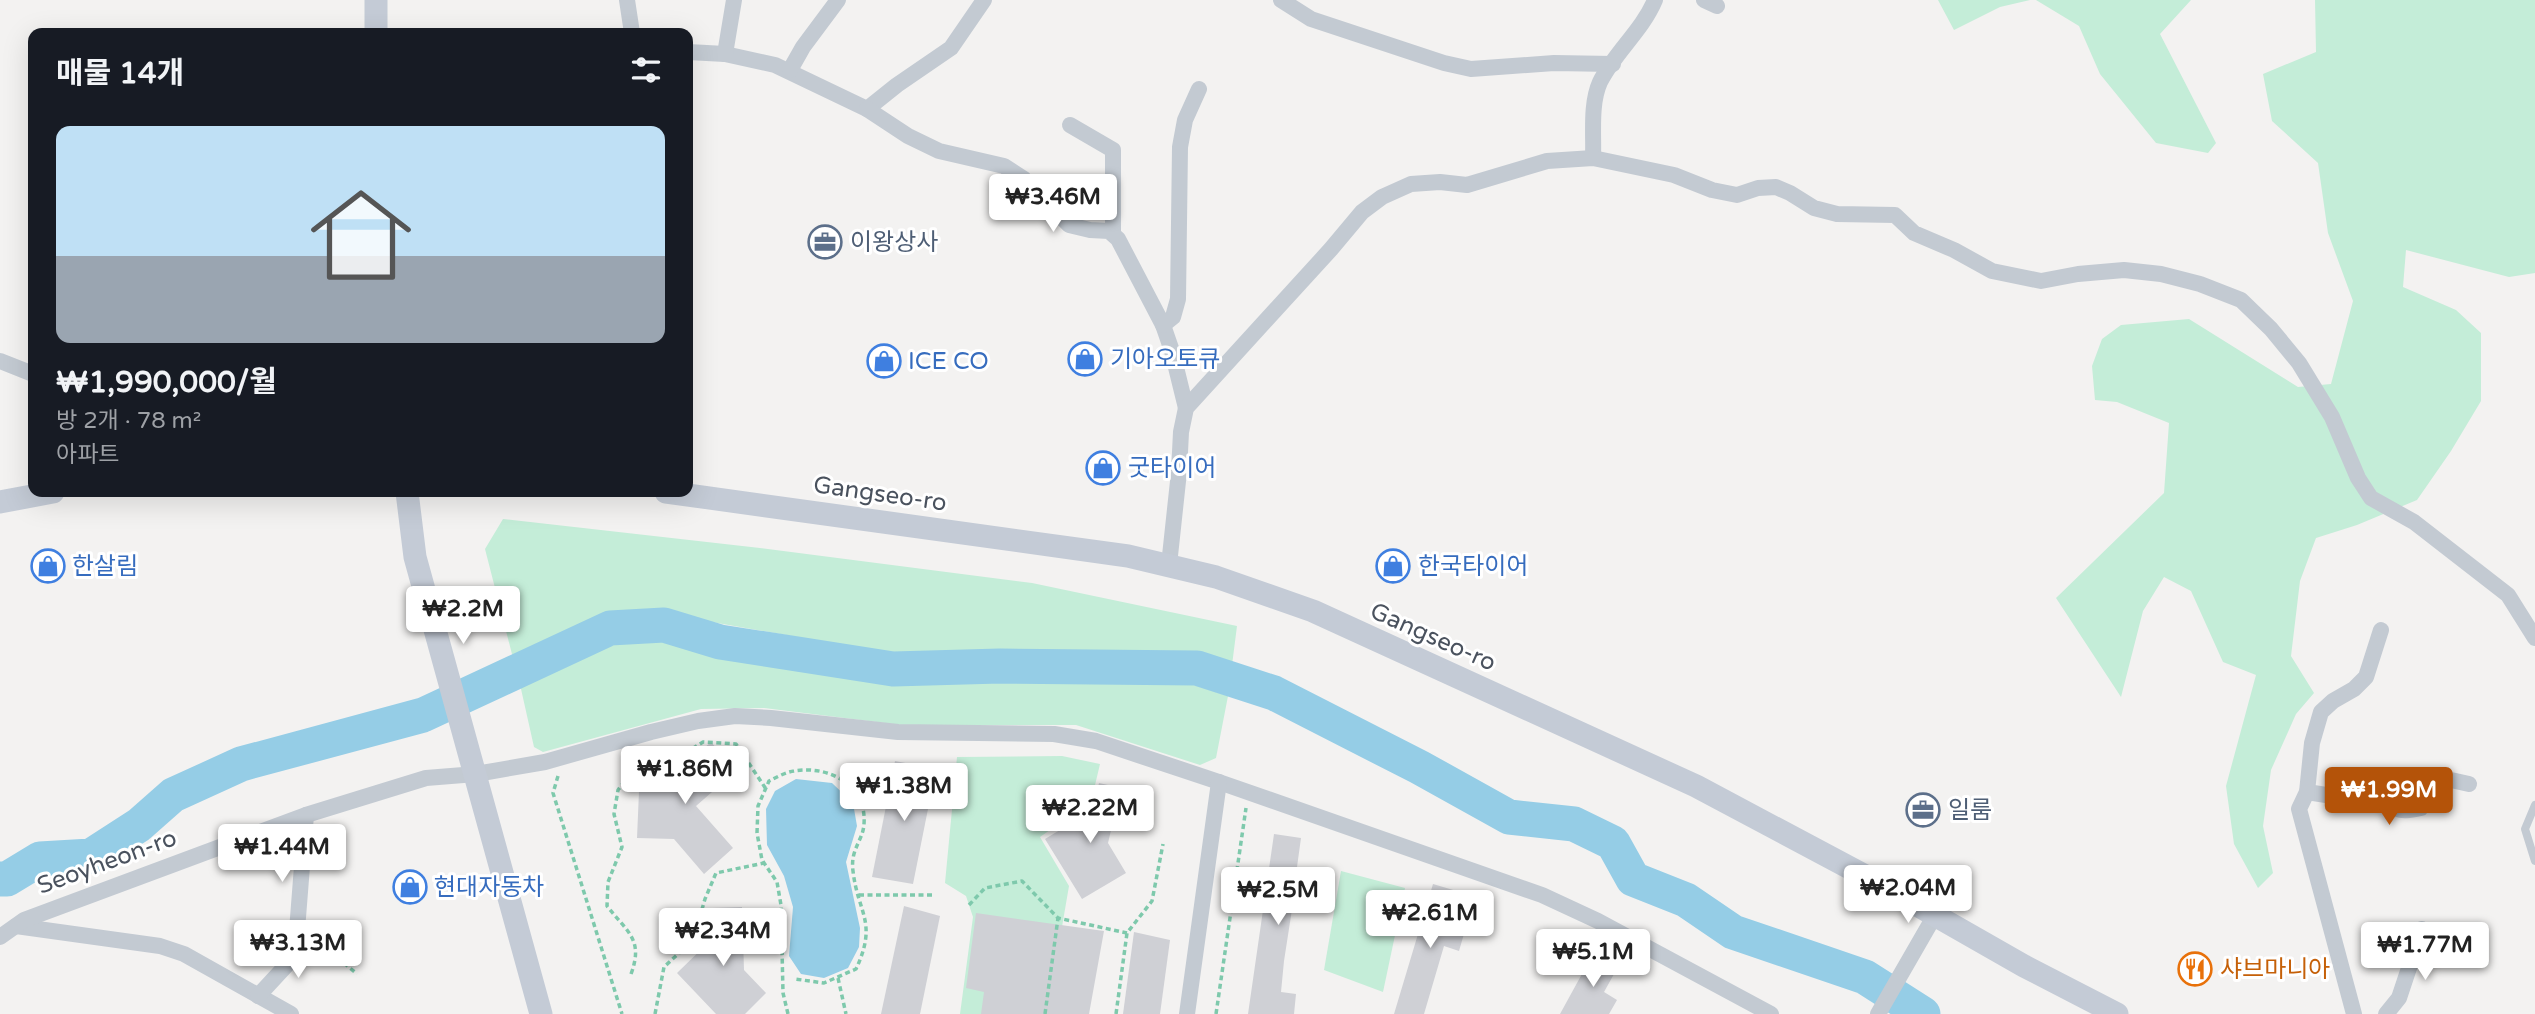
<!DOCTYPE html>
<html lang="ko">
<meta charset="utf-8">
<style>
body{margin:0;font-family:"Varela Round","Noto Sans KR",sans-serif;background:#242831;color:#f1f3f6;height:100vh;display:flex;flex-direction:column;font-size:26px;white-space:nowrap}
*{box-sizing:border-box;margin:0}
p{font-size:23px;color:#9ea1a6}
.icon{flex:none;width:38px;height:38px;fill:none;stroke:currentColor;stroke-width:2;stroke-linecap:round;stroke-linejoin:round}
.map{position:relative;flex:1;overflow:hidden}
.side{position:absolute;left:28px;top:28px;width:665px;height:469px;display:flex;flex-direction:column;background:#171b24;border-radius:14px;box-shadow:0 7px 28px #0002}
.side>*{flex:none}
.price{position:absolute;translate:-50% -60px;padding:0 16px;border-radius:7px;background:#fff;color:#222;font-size:23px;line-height:46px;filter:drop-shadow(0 2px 4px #0008)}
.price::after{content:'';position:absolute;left:50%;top:42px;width:21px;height:16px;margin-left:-10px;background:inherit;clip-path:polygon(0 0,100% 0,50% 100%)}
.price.current{background:#b45309;color:#fff}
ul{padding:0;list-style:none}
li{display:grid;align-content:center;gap:14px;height:371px;padding:0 28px}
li+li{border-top:2px solid #363941}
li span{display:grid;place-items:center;height:217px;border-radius:14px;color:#555}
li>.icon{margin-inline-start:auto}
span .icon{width:126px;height:126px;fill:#fffc;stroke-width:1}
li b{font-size:30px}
h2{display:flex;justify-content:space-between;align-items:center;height:84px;padding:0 28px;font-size:30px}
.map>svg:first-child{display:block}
</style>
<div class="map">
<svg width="2535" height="1014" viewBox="0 0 2535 1014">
<rect width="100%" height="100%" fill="#f3f2f1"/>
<g fill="#c4edd8">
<polygon points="1938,0 2030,0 2000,7 1954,30"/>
<polygon points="2036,0 2191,0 2160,34 2216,143 2208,153 2156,143 2100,74 2079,26"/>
<polygon points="2315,0 2535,0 2535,273 2509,277 2406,250 2403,287 2456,310 2481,333 2481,401 2451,451 2417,500 2357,525 2316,538 2300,581 2291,656 2314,693 2296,714 2271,770 2263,826 2273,873 2258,888 2234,844 2226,786 2256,675 2223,662 2191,591 2164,577 2143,611 2121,697 2056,598 2164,493 2169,423 2117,402 2095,400 2092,366 2102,339 2121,325 2189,319 2298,387 2331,384 2353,301 2328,233 2318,163 2272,121 2263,74 2316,52"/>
<polygon points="503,519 760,548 1032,583 1237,626 1231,673 1192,660 900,655 672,615 602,617 514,662 485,549"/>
<polygon points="639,633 682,644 894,684 1060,678 1173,678 1228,696 1216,758 1200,765 1076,725 901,725 764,708 701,709 543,752 534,747 519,680 576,652"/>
<polygon points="1062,756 1100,764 1087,819 1070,816 1040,837 1069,886 1047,1014 960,1014 973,917 966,896 945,883 957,757"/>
<polygon points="1341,871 1405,888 1383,992 1324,970"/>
</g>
<polygon fill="#95cde6" points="796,779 832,783 853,803 857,826 846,862 860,928 859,947 848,968 824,978 801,974 789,956 793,907 784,876 767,845 766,809 775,791"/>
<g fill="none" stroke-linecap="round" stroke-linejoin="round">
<polyline stroke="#95cde6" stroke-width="35" points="0,879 7,879 40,859 91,856 139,825 173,795 241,764 423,715 610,628 664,625 720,642 893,669 1000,666 1197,668 1274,693 1419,767 1509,817 1574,824 1613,843 1633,879 1686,900 1733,932 1865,977 1923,1014"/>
</g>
<g fill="#cfd0d5">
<polygon points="711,742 736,771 696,806 733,848 704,874 674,839 637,838 640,768 679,770"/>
<polygon points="895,761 936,769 913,884 872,877"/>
<polygon points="1099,783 1121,788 1108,843 1126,873 1082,899 1045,839 1093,810"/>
<polygon points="1274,834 1301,838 1297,867 1315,870 1311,893 1295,890 1284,961 1281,992 1296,994 1294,1014 1248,1014"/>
<polygon points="1433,884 1460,892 1451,923 1466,927 1459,951 1444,946 1424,1014 1394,1014"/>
<polygon points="904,906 940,916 920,1014 881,1014"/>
<polygon points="742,907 744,970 766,993 745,1014 716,1014 677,973 714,937 712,908"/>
<polygon points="976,913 1104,931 1089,1014 981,1014 984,992 966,988"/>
<polygon points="1134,932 1170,940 1160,1014 1123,1014"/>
<polygon points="1594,952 1619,965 1604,992 1617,1000 1609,1014 1560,1014"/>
</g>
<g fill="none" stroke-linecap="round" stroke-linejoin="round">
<g stroke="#7ec9ac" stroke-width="3.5" stroke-dasharray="5 3.5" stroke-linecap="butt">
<polyline points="558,776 553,793 622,1014"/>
<polyline points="859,895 933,895"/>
<polyline points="969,905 985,888 1022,881 1058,918 1127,933"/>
<polyline points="331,952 357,974"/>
<path d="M 631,974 C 644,939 627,932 607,906 L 608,882 L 622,847 L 614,814 L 618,790 L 636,766 L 668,764 L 703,742 L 736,744 L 766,789"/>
<polyline points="838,978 846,1014"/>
<polyline points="655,1014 664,967 693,940 705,899 716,873 764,863"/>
<path d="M 788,1014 L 783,993 L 781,905 L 777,882 L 762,860 L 757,833 L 758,806 L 769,781 C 777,777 786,772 794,771 C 829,765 867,785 864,824 C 863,841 850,849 853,871 C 858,914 878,922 856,969 L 824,983 L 795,979"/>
<polyline points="1045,1014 1058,918"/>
<polyline points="1116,1014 1127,933 1152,901 1163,844"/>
<polyline points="1216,1014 1246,808"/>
</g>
<polyline stroke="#c3cad2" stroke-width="8" points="2535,805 2525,829 2535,861"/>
<g stroke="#c3cad2" stroke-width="16">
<polyline points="627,0 632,33"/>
<polyline points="1281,0 1311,19 1444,63 1471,69 1554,63 1613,64"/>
<polyline points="1704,0 1717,6"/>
<polyline points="688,52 725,54 775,65 867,109 897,85 951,48 984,0"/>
<polyline points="725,54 734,0"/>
<polyline points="790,70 803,47 838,0"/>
<polyline points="867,109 908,136 939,151 1004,166 1024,179 1069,225 1090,230 1109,231 1118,239 1163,325 1172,351 1186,408"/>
<polyline points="1070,125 1113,150 1113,234"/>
<path d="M 1593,158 C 1594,135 1590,104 1600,82 C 1615,52 1642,31 1655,0"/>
<polyline points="1163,325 1173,317 1178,299 1180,147 1185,120 1199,89"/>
<polyline points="0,361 33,374"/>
<polyline points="1169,565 1179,472 1181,432 1186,408 1331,249 1362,212 1382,197 1411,184 1440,182 1467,185 1547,161 1593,158 1674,175 1712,190 1737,195 1758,188 1776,187 1790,193 1814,208 1837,214 1895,215 1914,233 1954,250 1992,271 2041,281 2078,274 2124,270 2161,274 2200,284 2241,300 2271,329 2299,363 2332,417 2358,478 2371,498 2414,522 2508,595 2535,638"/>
<path d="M 2307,792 L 2326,795 L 2379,793 C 2395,811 2397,813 2421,808 L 2436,782 L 2451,780 L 2469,784"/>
<polyline points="16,926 160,946 184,954 291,1014"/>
<polyline points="0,937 24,920 306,815 426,778 476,774 545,762 651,732 698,721 735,716 771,718 898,732 1054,734 1096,741 1219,782 1542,895 1598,921 1771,1014"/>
<polyline points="295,956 306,815"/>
<polyline points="258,996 295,956 319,941"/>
<polyline points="1187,1014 1219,782"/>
<polyline points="1878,1014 1935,915"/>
<polyline points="2354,1014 2299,809 2307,792 2312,743 2321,712 2333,701 2354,689 2366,677 2381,630"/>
<polyline points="2386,1014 2399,998 2422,929"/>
</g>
<g stroke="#c4cbd6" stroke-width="23">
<polyline points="376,0 376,33"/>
<polyline points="407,492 415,557 541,1014"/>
<polyline points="666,492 1128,556 1216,577 1313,611 1696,786 1882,885 2024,966 2117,1014"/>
<polyline points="0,502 53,492"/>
</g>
</g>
<defs>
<symbol id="office-ring" viewBox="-11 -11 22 22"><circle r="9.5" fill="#fff" stroke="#5c6f8a" stroke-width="1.5"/><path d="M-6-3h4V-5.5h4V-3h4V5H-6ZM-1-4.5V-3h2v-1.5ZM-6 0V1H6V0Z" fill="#5c6f8a"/></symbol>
<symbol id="shop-ring" viewBox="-11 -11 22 22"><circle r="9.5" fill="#fff" stroke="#3f7fe0" stroke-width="1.5"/><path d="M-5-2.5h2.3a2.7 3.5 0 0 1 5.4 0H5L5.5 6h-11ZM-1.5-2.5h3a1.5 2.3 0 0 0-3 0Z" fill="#3f7fe0"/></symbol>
<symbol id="restaurant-ring" viewBox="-11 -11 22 22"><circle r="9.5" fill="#fff" stroke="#e8710a" stroke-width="1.5"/><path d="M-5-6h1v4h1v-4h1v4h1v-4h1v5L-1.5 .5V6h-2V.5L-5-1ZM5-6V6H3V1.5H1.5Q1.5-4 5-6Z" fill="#e8710a"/></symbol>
</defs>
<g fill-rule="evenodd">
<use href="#office-ring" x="806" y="223" width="38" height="38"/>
<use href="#shop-ring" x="1066" y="340" width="38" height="38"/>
<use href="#shop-ring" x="865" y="342" width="38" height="38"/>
<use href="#shop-ring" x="1084" y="449" width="38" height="38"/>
<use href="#shop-ring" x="29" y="547" width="38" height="38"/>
<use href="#shop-ring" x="1374" y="547" width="38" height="38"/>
<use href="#office-ring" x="1904" y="791" width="38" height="38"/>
<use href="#shop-ring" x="391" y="868" width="38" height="38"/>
<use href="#restaurant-ring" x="2176" y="950" width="38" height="38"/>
</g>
<g text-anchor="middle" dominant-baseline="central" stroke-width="6" stroke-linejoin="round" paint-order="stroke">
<g font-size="24" fill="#4e5e75" stroke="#fff" text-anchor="start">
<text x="850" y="242">이왕상사</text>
<text x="1948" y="810">일룸</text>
</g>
<g font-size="24" fill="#366cbe" stroke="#fff" text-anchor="start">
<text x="1110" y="359">기아오토큐</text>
<text x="908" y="361">ICE CO</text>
<text x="1128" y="468">굿타이어</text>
<text x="72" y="566">한살림</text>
<text x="1418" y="566">한국타이어</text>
<text x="434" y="887">현대자동차</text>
</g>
<g font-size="24" fill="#4a525e" stroke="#fff">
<text transform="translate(880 494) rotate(8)">Gangseo-ro</text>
<text transform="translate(1433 637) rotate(24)">Gangseo-ro</text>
<text transform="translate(107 862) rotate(-20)">Seoyheon-ro</text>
</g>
<g font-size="24" fill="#c56008" stroke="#fff" text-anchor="start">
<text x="2220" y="969">샤브마니아</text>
</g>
</g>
</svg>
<b class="price" style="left:1053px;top:234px">₩3.46M</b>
<b class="price" style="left:463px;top:646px">₩2.2M</b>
<b class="price" style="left:685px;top:806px">₩1.86M</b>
<b class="price" style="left:904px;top:823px">₩1.38M</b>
<b class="price current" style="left:2389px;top:827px">₩1.99M</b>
<b class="price" style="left:1090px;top:845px">₩2.22M</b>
<b class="price" style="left:282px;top:884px">₩1.44M</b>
<b class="price" style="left:1908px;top:925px">₩2.04M</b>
<b class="price" style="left:1278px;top:927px">₩2.5M</b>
<b class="price" style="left:1430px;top:950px">₩2.61M</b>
<b class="price" style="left:723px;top:968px">₩2.34M</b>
<b class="price" style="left:298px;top:980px">₩3.13M</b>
<b class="price" style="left:2425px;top:982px">₩1.77M</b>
<b class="price" style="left:1593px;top:989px">₩5.1M</b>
<section class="side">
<h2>매물 14개<svg class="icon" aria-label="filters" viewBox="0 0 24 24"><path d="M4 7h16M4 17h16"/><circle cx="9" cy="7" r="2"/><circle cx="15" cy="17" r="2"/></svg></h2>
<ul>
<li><span style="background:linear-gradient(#bfe0f5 60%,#9aa5b1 0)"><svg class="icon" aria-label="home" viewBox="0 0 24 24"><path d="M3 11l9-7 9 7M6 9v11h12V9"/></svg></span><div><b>₩1,990,000/월</b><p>방 2개 · 78 m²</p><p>아파트</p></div></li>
</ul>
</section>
</div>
